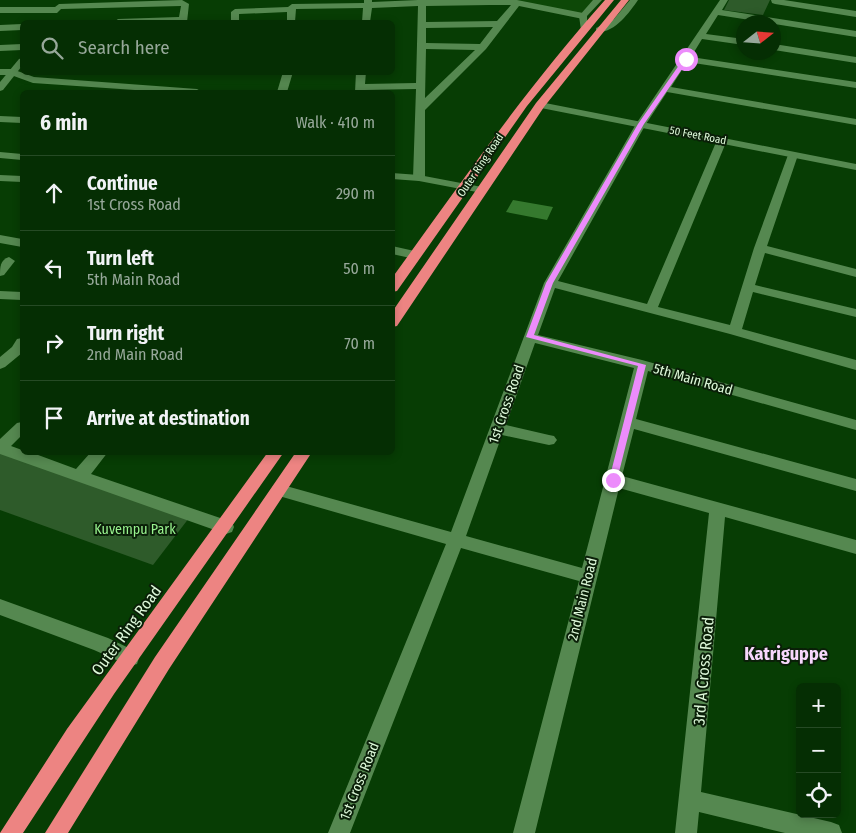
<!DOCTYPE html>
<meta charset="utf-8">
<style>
:root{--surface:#052e03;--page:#133a12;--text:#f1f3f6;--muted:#97a89a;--line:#264a25}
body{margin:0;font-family:"Fira Sans Condensed",sans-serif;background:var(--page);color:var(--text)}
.controls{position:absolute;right:15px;bottom:15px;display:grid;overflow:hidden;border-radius:8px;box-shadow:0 2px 8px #0003}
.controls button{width:45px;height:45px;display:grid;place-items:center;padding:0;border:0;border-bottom:1px solid var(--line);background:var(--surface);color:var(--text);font:25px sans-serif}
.compass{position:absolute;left:736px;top:15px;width:45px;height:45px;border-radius:50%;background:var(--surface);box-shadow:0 2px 8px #0003;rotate:73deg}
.stop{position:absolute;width:15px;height:15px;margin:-11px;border:4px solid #ec8cfb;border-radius:50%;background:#fff}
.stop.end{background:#ec8cfb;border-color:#fff;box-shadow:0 1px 5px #0008}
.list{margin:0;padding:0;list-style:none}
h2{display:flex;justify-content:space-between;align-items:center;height:65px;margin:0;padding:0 20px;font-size:21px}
h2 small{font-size:16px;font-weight:400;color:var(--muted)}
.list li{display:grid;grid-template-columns:32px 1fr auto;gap:15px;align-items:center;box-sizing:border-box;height:75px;padding:0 20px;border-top:1px solid var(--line)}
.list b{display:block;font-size:19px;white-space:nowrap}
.list p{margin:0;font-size:16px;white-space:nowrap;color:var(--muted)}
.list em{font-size:16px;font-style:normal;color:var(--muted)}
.icon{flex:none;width:28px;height:28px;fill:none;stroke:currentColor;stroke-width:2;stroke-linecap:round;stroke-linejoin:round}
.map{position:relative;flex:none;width:856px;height:833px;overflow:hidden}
.search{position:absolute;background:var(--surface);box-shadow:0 2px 8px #0003;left:20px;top:20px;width:375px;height:55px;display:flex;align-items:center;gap:12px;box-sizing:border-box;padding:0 18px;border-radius:8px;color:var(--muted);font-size:19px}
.panel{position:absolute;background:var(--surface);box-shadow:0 2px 8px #0003;left:20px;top:90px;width:375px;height:365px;border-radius:8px}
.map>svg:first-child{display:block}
.built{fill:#0d4807}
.green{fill:#2e5b2a}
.building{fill:#35792e}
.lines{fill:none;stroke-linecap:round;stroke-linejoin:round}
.street{fill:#558850;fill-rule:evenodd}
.secondary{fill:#558850;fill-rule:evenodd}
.highway{fill:#ed8482;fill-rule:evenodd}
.route{fill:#ec8cfb}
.labels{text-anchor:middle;stroke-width:4;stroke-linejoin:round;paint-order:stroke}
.far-street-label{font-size:11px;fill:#ddf8d9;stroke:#0a1f08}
.street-label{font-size:14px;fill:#ddf8d9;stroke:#0a1f08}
.park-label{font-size:14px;fill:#99f38f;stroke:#0a1f08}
.near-street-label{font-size:16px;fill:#ddf8d9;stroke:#0a1f08}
.near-neighbourhood-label{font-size:18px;font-weight:bold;fill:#f7d7fc;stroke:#0a1f08}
</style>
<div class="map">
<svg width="856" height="833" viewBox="0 0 856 833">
<rect width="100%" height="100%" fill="#073d04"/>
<polygon class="built" points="518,0 594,0 581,14"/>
<g class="green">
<polygon points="729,0 770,0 763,15 724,10"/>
<polygon points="0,453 189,518 153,565 0,510"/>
</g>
<polygon class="building" points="513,200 553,207 547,220 506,212"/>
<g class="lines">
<g class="street">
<polygon points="182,0 189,4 187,22 114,22 118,19 179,17 181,6 61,9 57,13 0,13 0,7 55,7 59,4"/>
<path d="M364,0H372V2L418,0H517L583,13L587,16L583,19L519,6L486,49L425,110V178L419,181L413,178L416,89L365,90V92H355L356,72H366L365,84L416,83L418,6L372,8L370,22H362L363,8L296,9L295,22H287V12L239,14V22H231V12L235,9L288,7L292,4L364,3ZM490,5H511L497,21L426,22V6ZM493,27L480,44L426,43V28ZM426,49L475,50L425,98Z"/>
<path d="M720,0H728L722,10L856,31V37L718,15L706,34L744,39V45L702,39L691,57L856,82V88L687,62L671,87L856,119V125L667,92L646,124L558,281L647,304L717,140L718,138H726L727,140L658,307L730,325L754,248L788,155L789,153H797L798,155L767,246L856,269V277L765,253L755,285L856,309V317L753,292L742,329L856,360V370L730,334L555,288L538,335L642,360L856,420V430L648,371L636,419L856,479V491L634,429L622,476L856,540V554L725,517L701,792L831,822L839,825L842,833H785L699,812L697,833H675L709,513L619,488L535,833H513L579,581L461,548L350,833H328L446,544L279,496L273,494L271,490L273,486L279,484L451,532L544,283L636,124ZM535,343L634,368L582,568L466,536L502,435L549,445L554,444L557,440L554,436L549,435L506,425Z"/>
<polygon points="771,0 784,0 856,11 856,17 775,4 772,3"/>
<polygon points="22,24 22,30 0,31 0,25"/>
<polygon points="22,44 22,50 0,51 0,45"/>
<polygon points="774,44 856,57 856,63 774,50"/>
<polygon points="22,58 22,66 3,90 0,91 0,82 19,59"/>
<polygon points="283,72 293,72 287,92 277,92"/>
<polygon points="0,116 22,117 22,123 0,122"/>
<polygon points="0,152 22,154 22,160 0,158"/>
<polygon points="0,175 22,176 22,182 0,181"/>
<polygon points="0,235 22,239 22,247 0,243"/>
<polygon points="392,246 419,252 421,255 415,259 392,254"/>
<path d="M9,257L15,261L4,275L0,276C0,267 0,260 9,257Z"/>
<polygon points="0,291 22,292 22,300 0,299"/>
<polygon points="22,338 22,353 5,367 0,369 0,357 12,347 17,339"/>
<polygon points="22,422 22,435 11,446 22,450 22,452 30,452 76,469 91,452 108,452 91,474 232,522 234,527 232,532 226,534 0,454 0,439 17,423"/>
<polygon points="0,599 108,638 137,652 139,658 137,664 130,666 94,650 0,615"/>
</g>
<g class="secondary">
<polygon points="593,0 602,0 587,16 587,30 581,30 579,16"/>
<path d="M630,0H638C629,13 614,34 596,32V28L614,19Z"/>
<polygon points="0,69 12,69 34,77 197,89 202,92 164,92 33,83 11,75 0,75"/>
<polygon points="540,102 856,164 856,170 536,107 535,105"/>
<polygon points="392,173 419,175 482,187 488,190 482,193 419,181 392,179"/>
</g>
<g class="highway">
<path d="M605,0H614L527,106L397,291L392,292V278C461,183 527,87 605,0Z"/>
<polygon points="621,0 629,0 544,107 397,326 392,327 392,312 536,103"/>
<polygon points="268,452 284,452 114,694 23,833 0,833 67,729"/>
<polygon points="296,452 312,452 169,669 68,833 45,833 155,657"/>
</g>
</g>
<polygon class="route" points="684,58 689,59 644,124 553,283 534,335 646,365 617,480 613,484 609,480 638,366 526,337 546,283 638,124"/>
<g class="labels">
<g class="far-street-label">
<text transform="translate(698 135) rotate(11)" y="4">50 Feet Road</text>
<text transform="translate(480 165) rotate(-56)" y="4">Outer Ring Road</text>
</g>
<g class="street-label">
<text transform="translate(693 379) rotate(16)" y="5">5th Main Road</text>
<text transform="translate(506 404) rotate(-71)" y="5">1st Cross Road</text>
<text transform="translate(582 599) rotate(-76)" y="5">2nd Main Road</text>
<text transform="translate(359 781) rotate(-68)" y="5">1st Cross Road</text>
</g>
<g class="park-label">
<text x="135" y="534">Kuvempu Park</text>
</g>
<g class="near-street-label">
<text transform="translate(126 630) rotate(-54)" y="6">Outer Ring Road</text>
<text transform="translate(703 671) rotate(-85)" y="6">3rd A Cross Road</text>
</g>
<g class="near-neighbourhood-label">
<text x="786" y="660">Katriguppe</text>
</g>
</g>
</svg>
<div class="controls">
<button>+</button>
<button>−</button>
<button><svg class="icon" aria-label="locate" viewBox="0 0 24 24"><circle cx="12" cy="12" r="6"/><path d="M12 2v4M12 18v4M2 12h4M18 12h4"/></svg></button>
</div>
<svg class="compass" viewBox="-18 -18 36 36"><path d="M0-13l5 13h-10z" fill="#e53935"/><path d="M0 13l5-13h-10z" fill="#97a89a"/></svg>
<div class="stop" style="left:686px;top:59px"></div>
<div class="stop end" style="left:613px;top:480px"></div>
<div class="search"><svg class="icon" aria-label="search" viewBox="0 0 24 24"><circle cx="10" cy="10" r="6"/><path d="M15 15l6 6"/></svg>Search here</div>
<section class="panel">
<h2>6 min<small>Walk · 410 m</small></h2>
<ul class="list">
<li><svg class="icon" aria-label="ahead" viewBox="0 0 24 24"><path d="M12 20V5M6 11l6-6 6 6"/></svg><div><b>Continue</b><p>1st Cross Road</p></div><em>290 m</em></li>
<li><svg class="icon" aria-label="left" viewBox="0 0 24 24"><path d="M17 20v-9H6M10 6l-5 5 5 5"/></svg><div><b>Turn left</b><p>5th Main Road</p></div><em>50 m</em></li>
<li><svg class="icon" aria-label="right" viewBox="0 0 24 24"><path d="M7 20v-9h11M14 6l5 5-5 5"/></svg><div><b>Turn right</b><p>2nd Main Road</p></div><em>70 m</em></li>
<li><svg class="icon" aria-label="arrive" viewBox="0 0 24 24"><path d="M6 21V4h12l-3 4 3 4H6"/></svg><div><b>Arrive at destination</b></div></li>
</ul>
</section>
</div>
